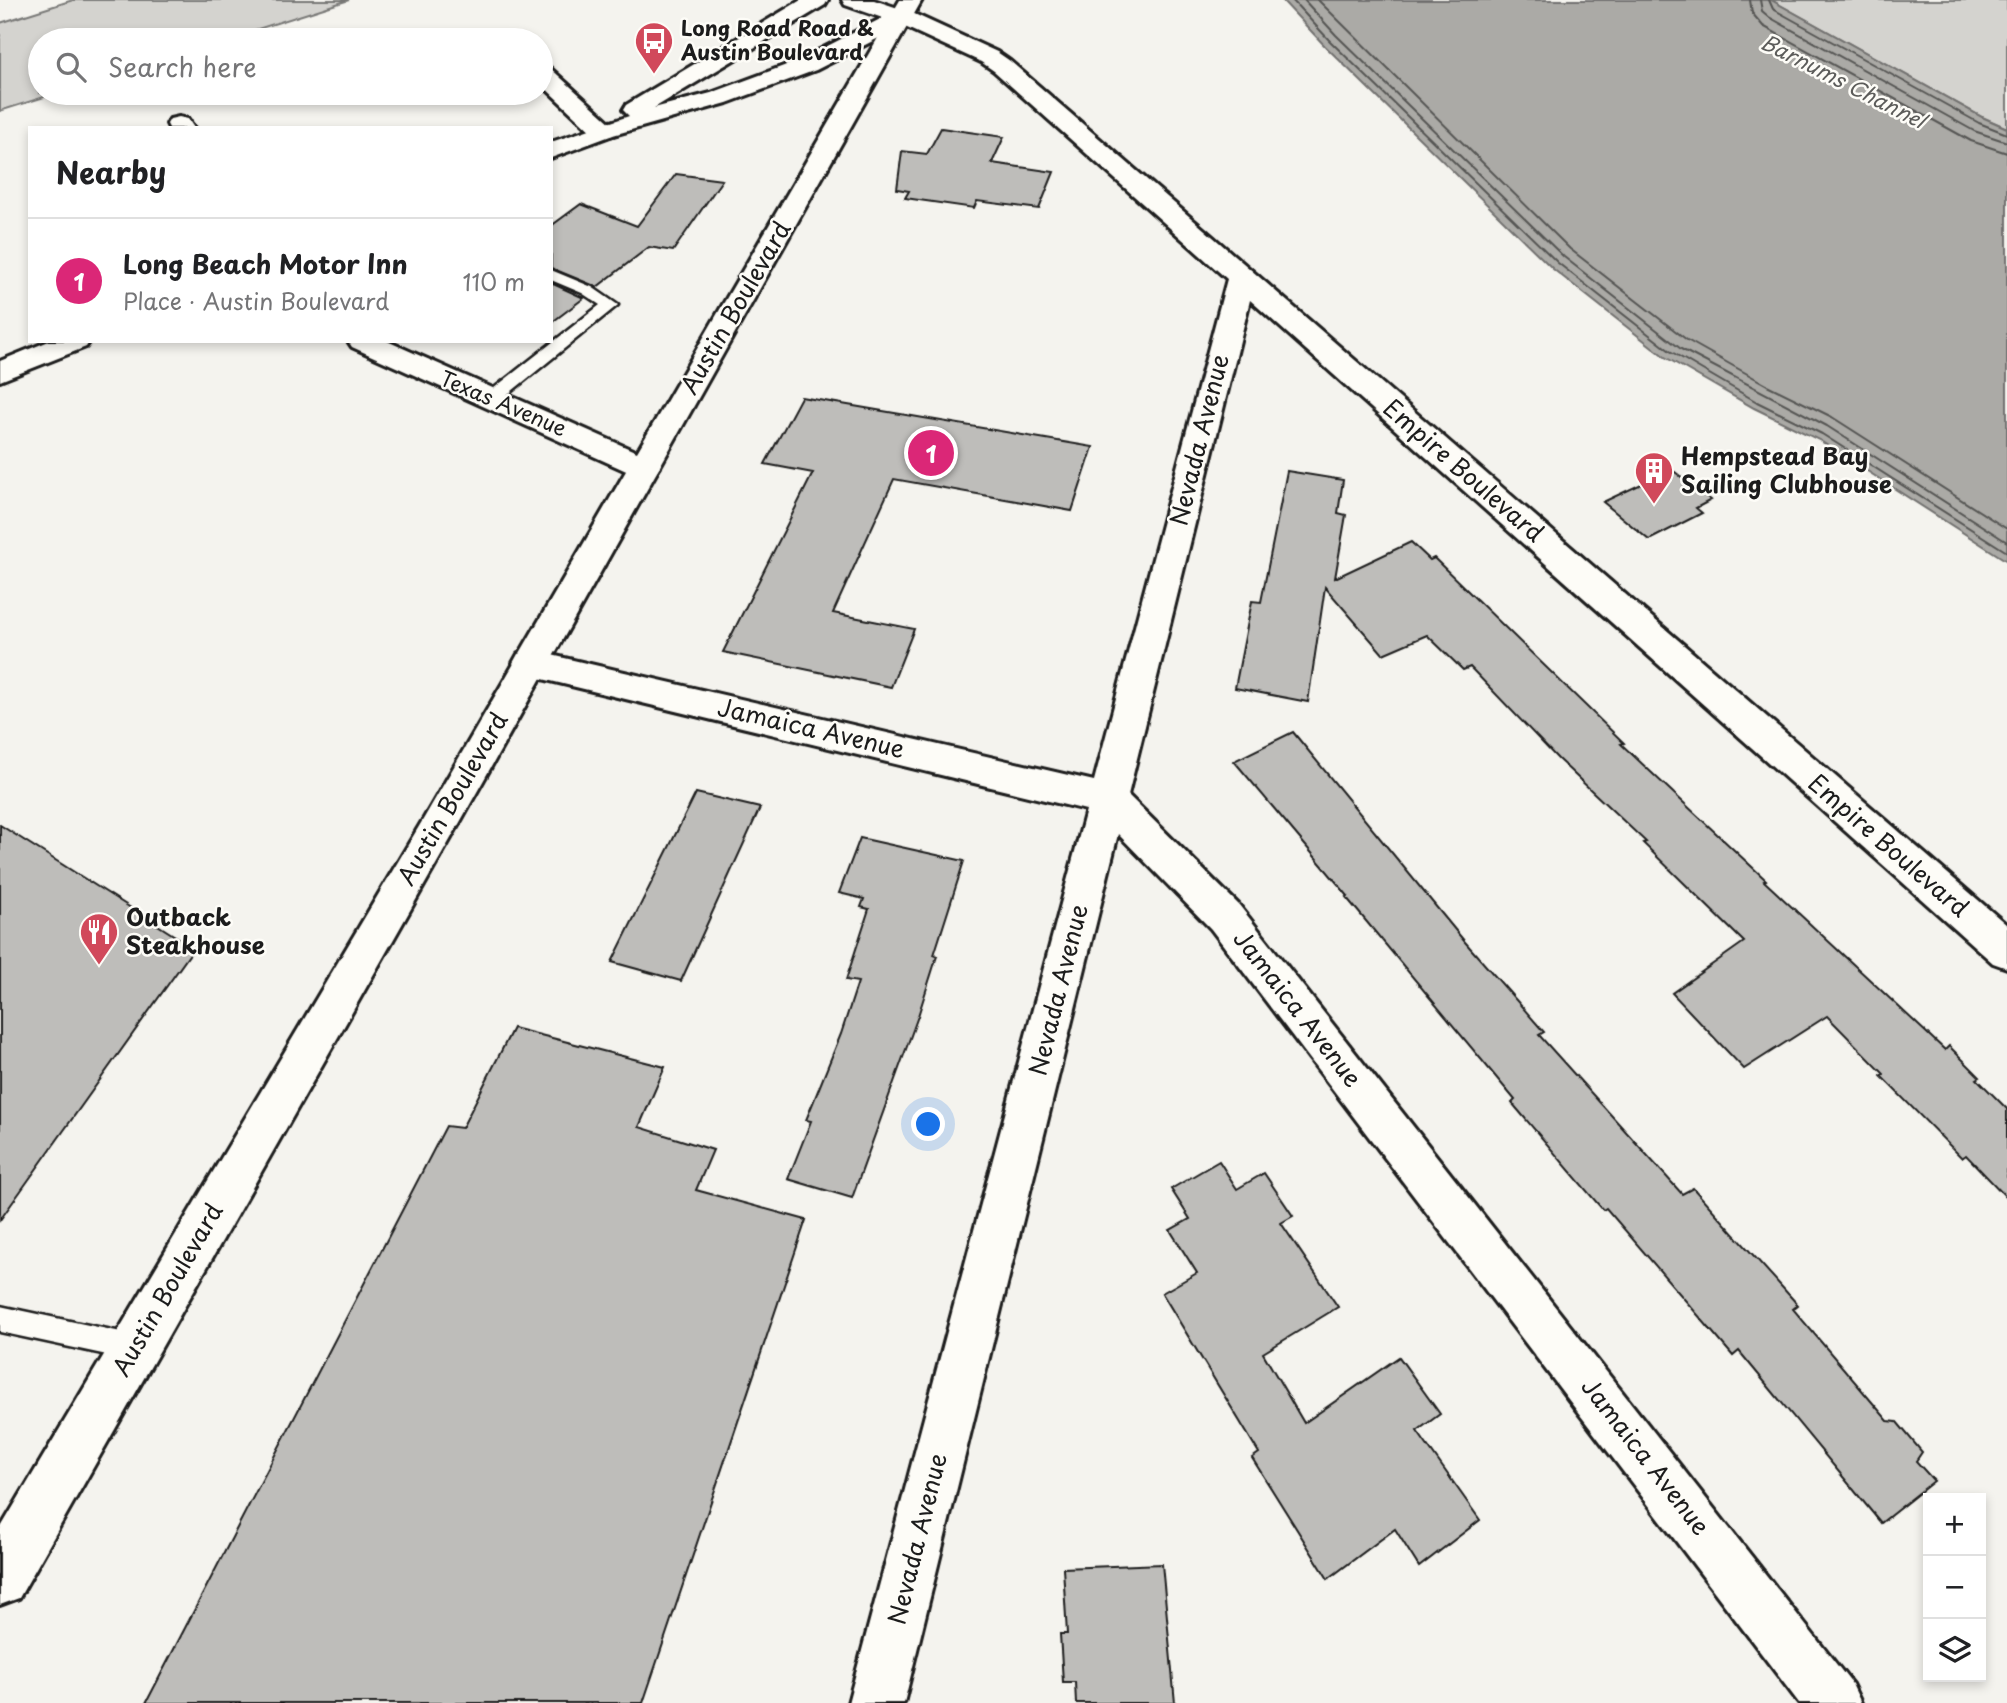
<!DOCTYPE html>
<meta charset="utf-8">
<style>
:root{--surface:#fff;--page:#f2f2f2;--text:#202124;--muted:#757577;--line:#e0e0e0;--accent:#db2777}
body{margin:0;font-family:"Playpen Sans",sans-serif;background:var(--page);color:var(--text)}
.controls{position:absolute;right:21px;bottom:21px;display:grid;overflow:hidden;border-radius:0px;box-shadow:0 4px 10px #0003}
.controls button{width:63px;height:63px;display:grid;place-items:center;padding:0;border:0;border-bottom:2px solid var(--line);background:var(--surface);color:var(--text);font:35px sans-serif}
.you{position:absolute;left:929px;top:1125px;width:24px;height:24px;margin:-18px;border:5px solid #fff;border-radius:50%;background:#1a73e8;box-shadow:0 0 0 10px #1a73e833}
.badge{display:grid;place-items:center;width:46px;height:46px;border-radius:50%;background:var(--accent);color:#fff;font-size:23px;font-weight:700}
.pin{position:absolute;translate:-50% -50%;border:4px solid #fff;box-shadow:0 2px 7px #0006}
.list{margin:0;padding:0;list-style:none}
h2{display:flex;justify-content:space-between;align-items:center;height:91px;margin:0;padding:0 28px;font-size:30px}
h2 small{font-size:23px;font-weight:400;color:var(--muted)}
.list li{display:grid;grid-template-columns:46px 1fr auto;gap:21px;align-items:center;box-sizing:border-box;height:126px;padding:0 28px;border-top:2px solid var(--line)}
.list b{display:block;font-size:26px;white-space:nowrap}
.list p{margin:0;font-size:23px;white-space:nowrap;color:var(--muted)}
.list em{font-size:23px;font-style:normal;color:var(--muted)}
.icon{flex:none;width:38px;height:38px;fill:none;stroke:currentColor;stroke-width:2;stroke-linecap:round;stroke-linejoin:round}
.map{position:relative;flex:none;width:2007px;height:1703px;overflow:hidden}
.search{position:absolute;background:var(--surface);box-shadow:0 4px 10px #0003;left:28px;top:28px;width:525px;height:77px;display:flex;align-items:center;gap:18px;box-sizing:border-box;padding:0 24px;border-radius:38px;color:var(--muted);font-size:26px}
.panel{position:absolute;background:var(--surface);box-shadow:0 4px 10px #0003;left:28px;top:126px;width:525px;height:217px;border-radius:0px}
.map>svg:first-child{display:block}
.green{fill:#d4d3cf;stroke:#787876;stroke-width:2}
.water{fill:#abaaa6;stroke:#72716f;stroke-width:2}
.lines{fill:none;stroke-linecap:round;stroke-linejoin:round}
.shore{stroke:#555553;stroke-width:2}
.building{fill:#bebdba;stroke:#1c1c1c;stroke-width:2}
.lane-casing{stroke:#1c1c1c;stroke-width:5}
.street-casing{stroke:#1c1c1c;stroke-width:6}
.secondary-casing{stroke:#1c1c1c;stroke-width:6}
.primary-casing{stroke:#1c1c1c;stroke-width:6}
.lane{fill:#fdfcf7;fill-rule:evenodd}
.street{fill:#fdfcf7;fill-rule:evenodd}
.secondary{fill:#fdfcf7;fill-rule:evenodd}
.primary{fill:#fdfcf7;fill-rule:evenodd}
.labels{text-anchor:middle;stroke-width:5;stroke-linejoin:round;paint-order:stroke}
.far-poi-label{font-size:21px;font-weight:bold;fill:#1c1c1c;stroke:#fdfcf7;text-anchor:start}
.far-water-label{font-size:21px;font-style:italic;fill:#5c5c5a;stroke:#fdfcf7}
.far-street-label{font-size:21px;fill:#1c1c1c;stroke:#fdfcf7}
.street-label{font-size:24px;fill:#1c1c1c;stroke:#fdfcf7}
.poi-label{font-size:24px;font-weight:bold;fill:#1c1c1c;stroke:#fdfcf7;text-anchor:start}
</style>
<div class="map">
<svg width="2007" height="1703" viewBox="0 0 2007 1703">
<rect width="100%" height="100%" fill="#f4f3ee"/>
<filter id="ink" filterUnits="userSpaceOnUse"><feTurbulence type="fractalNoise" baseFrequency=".0143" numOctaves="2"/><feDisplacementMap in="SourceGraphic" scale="14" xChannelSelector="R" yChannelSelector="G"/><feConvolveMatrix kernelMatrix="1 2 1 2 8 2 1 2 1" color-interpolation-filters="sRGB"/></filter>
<g filter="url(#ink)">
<g class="green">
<polygon points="73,0 349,0 223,40 40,40 40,93 57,93 0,111 0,23"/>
<polygon points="1771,0 2007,0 2007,128 1982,117"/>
</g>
<polygon class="water" points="1282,0 1771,0 1982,117 2007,128 2007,561 1819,440 1754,408 1665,357 1553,269 1325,46"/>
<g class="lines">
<g class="shore">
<polyline points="1292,0 1330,41 1558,263 1670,351 1757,402 1822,434 2007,552"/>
<polyline points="1304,0 1336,35 1564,257 1681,349 1827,426 2007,542"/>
<polyline points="1318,0 1570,249 1687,340 1767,385 1832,417 2007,529"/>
<polyline points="1750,0 1752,13 1763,26 1971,141 2007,153"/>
<polyline points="1760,0 1762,11 1769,17 1974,131 2007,142"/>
<polyline points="1769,0 1773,9 1979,123 2007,134"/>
</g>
</g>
<g class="building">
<polygon points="941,128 1004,137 992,163 1054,172 1039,209 977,201 974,208 905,198 909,191 897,189 902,151 927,154"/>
<polygon points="676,174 722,180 673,251 649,247 597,287 551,268 551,226 581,204 637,226"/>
<polygon points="551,283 584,298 551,323"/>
<polygon points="801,397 1093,447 1072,511 894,479 833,613 914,629 891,687 723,652 813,473 765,464"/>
<polygon points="1287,471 1343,480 1338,513 1346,515 1335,578 1411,542 1430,560 1434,558 1624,743 1621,744 1766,880 1764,881 1945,1050 1949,1046 1980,1077 1977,1079 2007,1109 2007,1198 1966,1155 1962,1158 1881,1076 1884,1074 1827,1016 1744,1069 1672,993 1744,942 1643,843 1646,842 1558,759 1470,667 1463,670 1427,635 1383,654 1325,587 1308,702 1235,688 1252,601 1261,602"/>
<polygon points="1675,472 1711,500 1696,508 1702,513 1649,540 1603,502 1654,478 1658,480"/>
<polygon points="1293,732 1465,942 1544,1032 1539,1035 1682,1194 1693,1188 1798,1305 1793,1309 1888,1421 1897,1422 1922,1452 1916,1461 1934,1481 1881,1523 1739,1351 1733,1356 1606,1208 1603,1210 1512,1103 1515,1100 1346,897 1348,896 1234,761"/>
<polygon points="696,793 760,808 681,981 612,962"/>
<polygon points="0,825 194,948 0,1220"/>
<polygon points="860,838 964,861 934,955 937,956 918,1016 852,1198 788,1179 811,1121 806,1120 841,1034 858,982 846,980 869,909 861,907 864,899 839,893"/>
<polygon points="513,1028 665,1067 639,1127 713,1150 696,1190 806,1220 643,1703 146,1703 446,1126 462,1128"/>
<polygon points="1219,1161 1237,1189 1264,1173 1293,1216 1281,1223 1338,1307 1263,1353 1304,1423 1399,1357 1440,1414 1417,1431 1480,1520 1419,1567 1395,1529 1328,1579 1252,1458 1259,1453 1162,1293 1197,1273 1170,1230 1190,1219 1171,1189"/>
<polygon points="1162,1564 1175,1703 1076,1703 1075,1682 1063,1682 1060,1634 1067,1634 1063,1568"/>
</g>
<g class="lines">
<g class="lane-casing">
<g id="lane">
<polygon points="551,270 592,287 618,305 496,404 484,404 482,400 484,396 600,305 582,293 551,280"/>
<polygon points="0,1306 135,1335 144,1339 148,1348 144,1357 135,1361 0,1332"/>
</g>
</g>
<g class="street-casing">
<g id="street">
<polygon points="842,0 874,0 910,12 997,52 1010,61 2007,925 2007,968 1993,963 1250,300 1128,795 1239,905 1852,1684 1861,1703 1799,1703 1211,929 1118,834 904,1703 848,1703 1086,810 530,676 518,672 513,663 518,654 530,650 1094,781 1227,279 994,71 981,62 894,22 845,5"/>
<polygon points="541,65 549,67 613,125 616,130 613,135 604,137 595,135 541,84"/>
<polygon points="179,117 188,119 194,128 169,128 167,124 170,119"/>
<polygon points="348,341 387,341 655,460 660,467 655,474 644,478 633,474 352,347"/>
</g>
</g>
<g class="secondary-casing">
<g id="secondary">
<polygon points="801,0 828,0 825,5 654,108 711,93 800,60 894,12 910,12 913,17 910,22 816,70 727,103 613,135 551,158 551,142 629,116 623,110 626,105"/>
<polygon points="49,341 90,341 86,347 0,381 0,361"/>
</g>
</g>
<g class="primary-casing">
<polygon id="primary" points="900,0 922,0 450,840 19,1598 0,1605 0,1529 424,818"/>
</g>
<use href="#lane" class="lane"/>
<use href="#street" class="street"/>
<use href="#secondary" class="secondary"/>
<use href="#primary" class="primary"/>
</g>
</g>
<defs>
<g id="bus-pin" transform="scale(2.0125)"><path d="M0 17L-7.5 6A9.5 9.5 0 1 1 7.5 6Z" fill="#d1495b" stroke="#fdfcf7"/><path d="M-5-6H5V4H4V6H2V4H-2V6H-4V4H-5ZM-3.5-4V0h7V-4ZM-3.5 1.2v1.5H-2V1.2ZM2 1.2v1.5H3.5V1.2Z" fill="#fff"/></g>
<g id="building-pin" transform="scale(2.0125)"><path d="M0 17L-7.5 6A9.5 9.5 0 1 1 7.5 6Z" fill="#d1495b" stroke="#fdfcf7"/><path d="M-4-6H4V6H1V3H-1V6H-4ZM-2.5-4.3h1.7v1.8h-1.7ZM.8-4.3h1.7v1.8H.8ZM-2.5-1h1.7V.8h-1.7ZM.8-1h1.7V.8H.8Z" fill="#fff"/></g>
<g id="restaurant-pin" transform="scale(2.0125)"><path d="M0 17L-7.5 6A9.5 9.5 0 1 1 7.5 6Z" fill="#d1495b" stroke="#fdfcf7"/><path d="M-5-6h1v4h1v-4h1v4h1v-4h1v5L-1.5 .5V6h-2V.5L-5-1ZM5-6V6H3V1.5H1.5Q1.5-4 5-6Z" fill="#fff"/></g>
</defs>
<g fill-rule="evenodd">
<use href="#bus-pin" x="654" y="41"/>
<use href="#building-pin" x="1654" y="471"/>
<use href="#restaurant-pin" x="99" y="932"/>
</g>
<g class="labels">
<g class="far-poi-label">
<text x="681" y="36">Long Road Road &amp;<tspan x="681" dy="24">Austin Boulevard</tspan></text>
</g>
<g class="far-water-label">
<text transform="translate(1843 82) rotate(27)" y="7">Barnums Channel</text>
</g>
<g class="far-street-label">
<text transform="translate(503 404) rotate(23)" y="7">Texas Avenue</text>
</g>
<g class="street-label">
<text transform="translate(736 308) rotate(-60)" y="8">Austin Boulevard</text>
<text transform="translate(1200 440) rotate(-76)" y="8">Nevada Avenue</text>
<text transform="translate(1463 471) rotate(41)" y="8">Empire Boulevard</text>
<text transform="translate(811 729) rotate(13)" y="8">Jamaica Avenue</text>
<text transform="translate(453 799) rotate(-60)" y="8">Austin Boulevard</text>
<text transform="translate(1888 846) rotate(41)" y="8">Empire Boulevard</text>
<text transform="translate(1059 990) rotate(-76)" y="8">Nevada Avenue</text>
<text transform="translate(1297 1009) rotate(52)" y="8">Jamaica Avenue</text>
<text transform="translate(168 1290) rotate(-60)" y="8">Austin Boulevard</text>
<text transform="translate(1645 1457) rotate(52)" y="8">Jamaica Avenue</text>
<text transform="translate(918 1539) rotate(-76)" y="8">Nevada Avenue</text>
</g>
<g class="poi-label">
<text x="1681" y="465">Hempstead Bay<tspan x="1681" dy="28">Sailing Clubhouse</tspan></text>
<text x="126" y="926">Outback<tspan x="126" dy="28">Steakhouse</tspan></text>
</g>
</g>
</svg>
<div class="controls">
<button>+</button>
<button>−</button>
<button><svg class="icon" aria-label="layers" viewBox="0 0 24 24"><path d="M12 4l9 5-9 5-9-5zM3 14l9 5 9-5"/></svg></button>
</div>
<div class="you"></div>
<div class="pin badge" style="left:931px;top:453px">1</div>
<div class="search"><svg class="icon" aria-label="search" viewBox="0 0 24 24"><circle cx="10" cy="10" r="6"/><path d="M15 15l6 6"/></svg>Search here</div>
<section class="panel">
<h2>Nearby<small></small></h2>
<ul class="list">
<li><span class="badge">1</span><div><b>Long Beach Motor Inn</b><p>Place · Austin Boulevard</p></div><em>110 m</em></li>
</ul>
</section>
</div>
